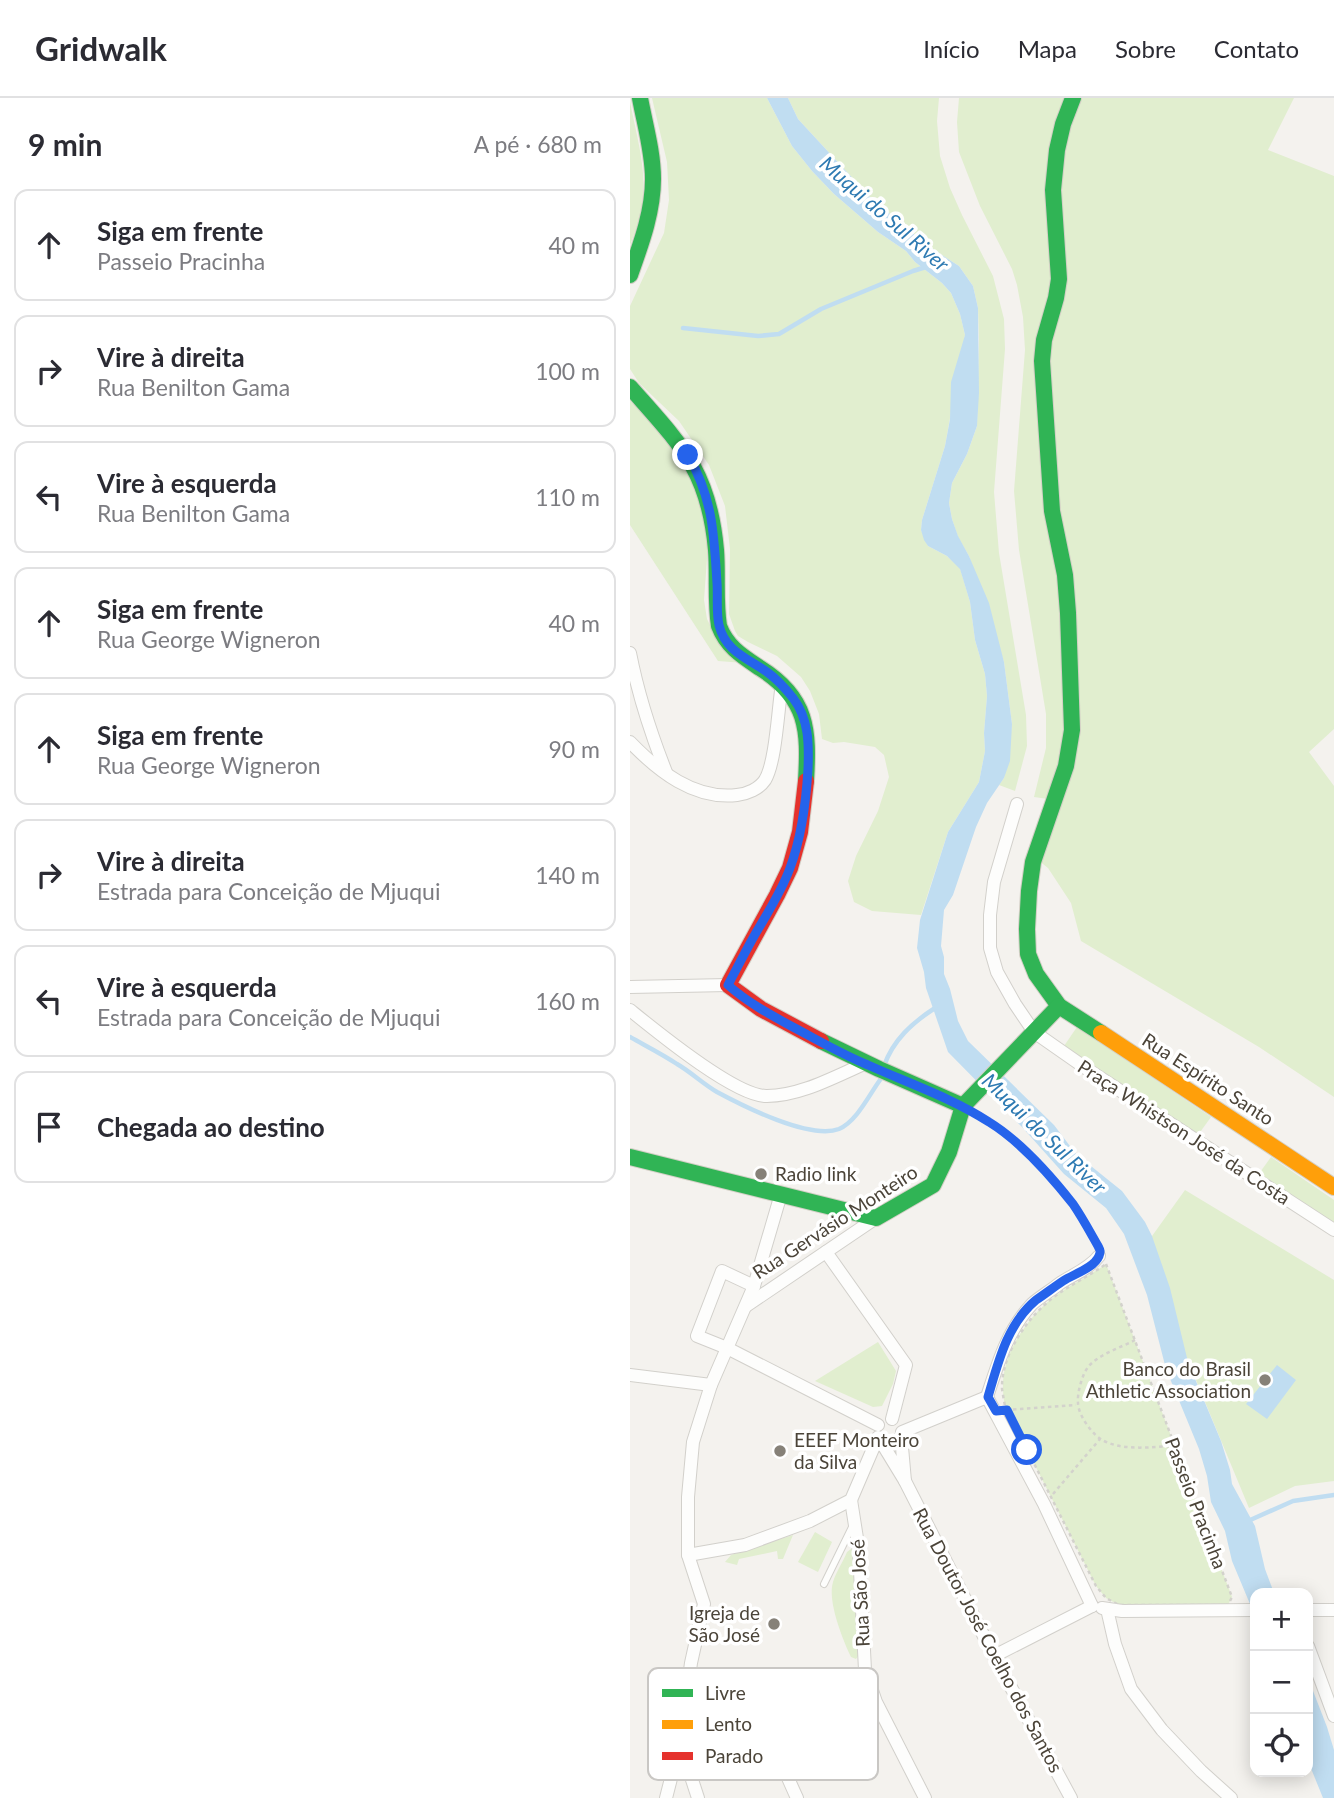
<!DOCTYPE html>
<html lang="pt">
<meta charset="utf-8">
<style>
:root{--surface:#fff;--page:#f7f7f7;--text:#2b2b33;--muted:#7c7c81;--line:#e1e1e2}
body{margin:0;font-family:Lato,sans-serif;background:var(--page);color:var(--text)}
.controls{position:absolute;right:21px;bottom:21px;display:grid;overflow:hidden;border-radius:14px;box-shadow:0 4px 18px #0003}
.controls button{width:63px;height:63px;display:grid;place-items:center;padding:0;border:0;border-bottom:2px solid var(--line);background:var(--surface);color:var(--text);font:35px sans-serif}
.stop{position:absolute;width:21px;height:21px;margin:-16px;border:5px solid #2563eb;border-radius:50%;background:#fff}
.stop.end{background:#2563eb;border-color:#fff;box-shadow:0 2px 7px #0008}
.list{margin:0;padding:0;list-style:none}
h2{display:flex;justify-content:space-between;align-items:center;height:91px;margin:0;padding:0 28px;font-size:30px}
h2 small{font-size:23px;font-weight:400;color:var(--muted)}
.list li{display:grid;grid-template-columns:46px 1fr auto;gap:21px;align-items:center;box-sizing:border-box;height:112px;margin:0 14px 14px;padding:0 14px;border:2px solid var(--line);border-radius:14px}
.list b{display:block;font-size:26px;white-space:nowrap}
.list p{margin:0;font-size:23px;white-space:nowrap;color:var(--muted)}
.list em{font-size:23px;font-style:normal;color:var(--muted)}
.icon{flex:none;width:38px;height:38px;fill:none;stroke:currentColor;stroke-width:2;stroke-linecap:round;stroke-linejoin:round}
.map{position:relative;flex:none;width:704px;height:1700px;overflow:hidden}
header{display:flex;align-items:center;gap:42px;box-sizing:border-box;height:98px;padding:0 35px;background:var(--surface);border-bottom:2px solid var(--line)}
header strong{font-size:33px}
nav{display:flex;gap:38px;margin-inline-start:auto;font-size:24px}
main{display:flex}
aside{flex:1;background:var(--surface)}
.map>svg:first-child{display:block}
.green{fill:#e1eecf}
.water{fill:#c0ddf1}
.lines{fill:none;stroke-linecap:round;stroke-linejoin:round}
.stream{stroke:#c0ddf1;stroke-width:4.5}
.lane-casing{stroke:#d2d0cb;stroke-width:8}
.street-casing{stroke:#d2d0cb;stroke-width:14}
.fast-casing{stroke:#d3cfc5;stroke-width:18}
.slow-casing{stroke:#d3cfc5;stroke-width:18}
.jam-casing{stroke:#d3cfc5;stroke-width:18}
.path{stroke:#d3d2cc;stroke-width:2.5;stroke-dasharray:3.5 3.5;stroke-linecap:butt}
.lane{stroke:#fdfdfc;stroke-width:6}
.street{stroke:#fdfdfc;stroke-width:12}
.fast{stroke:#30b455;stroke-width:16}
.slow{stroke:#ff9f0a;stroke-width:16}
.jam{stroke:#e5322d;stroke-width:16}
.route{stroke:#2563eb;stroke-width:9}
.poi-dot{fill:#868178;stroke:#fff;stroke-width:2.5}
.labels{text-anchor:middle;stroke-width:7;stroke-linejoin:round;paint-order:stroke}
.street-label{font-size:19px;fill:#4b4439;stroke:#fff}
.poi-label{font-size:19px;fill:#4b4439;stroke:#fff;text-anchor:start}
.water-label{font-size:21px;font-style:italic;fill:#2e7ab2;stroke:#fff}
.key{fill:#fff;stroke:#c9c7c4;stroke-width:2}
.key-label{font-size:19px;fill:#4b4439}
</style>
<header>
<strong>Gridwalk</strong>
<nav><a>Início</a><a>Mapa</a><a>Sobre</a><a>Contato</a></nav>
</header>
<main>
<aside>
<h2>9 min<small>A pé · 680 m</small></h2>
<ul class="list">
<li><svg class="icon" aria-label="ahead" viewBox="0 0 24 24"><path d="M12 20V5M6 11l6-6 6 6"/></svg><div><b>Siga em frente</b><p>Passeio Pracinha</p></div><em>40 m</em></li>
<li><svg class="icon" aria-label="right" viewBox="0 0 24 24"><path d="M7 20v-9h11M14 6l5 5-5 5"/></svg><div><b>Vire à direita</b><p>Rua Benilton Gama</p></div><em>100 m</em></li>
<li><svg class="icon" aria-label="left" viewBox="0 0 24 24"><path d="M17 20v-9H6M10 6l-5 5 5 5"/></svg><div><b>Vire à esquerda</b><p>Rua Benilton Gama</p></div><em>110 m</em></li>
<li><svg class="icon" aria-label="ahead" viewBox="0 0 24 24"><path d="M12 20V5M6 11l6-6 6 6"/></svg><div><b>Siga em frente</b><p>Rua George Wigneron</p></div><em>40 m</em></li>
<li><svg class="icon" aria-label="ahead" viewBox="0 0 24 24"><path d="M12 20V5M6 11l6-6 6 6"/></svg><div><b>Siga em frente</b><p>Rua George Wigneron</p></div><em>90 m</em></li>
<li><svg class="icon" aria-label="right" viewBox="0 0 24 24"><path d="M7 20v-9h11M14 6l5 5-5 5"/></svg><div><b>Vire à direita</b><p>Estrada para Conceição de Mjuqui</p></div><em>140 m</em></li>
<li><svg class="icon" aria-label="left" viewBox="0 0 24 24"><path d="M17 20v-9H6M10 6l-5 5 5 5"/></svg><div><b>Vire à esquerda</b><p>Estrada para Conceição de Mjuqui</p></div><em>160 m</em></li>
<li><svg class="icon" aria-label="arrive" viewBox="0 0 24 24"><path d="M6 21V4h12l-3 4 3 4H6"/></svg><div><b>Chegada ao destino</b></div></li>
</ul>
</aside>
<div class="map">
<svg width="704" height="1700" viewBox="0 0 704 1700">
<rect width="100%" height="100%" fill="#f4f2ee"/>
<g class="green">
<polygon points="22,0 137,0 162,48 182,73 204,96 248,134 276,153 285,164 312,185 321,195 330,216 335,237 315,348 292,422 291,432 298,448 317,458 330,470 340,504 345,542 355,576 357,598 354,635 355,653 349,684 318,734 291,817 242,813 224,804 218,783 226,758 248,713 259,679 254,657 245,649 214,644 203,645 192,641 189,616 180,593 171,579 147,558 118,544 108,538 105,533 99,516 100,451 95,408 79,367 49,323 9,285 0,271 0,208 34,135 39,102 37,64"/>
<polygon points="158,0 309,0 307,23 310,58 320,90 332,117 363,178 374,221 375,251 364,394 369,455 396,617 397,648 385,693 369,687 374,680 382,626 374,564 339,458 328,439 322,421 319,405 322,385 337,356 347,328 349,241 348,210 343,188 329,168 298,148 240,99 168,21"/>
<polygon points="329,0 664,0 638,52 704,78 704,631 679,654 704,688 704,999 629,949 451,843 441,805 418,770 403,758 425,702 404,699 416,650 416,616 389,452 384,393 395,252 393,219 387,187 382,171 350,108 329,54 327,24"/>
<path d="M0,4C11,59 24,93 0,147Z"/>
<polygon points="0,303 25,326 44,347 69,391 78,447 74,502 77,521 81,529 114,565 88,563 0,427"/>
<polygon points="447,929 581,1019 568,1037 434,948"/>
<polygon points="641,1059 704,1102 704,1128 628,1077"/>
<polygon points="555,1092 704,1182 704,1383 665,1388 619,1410 512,1152"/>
<path d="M476,1166L602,1499L598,1507H489L476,1500L466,1488L375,1308C374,1303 373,1297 373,1291C371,1253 403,1211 434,1192C448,1183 462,1176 476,1166Z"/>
<polygon points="248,1244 266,1273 263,1286 252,1308 243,1309 185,1283"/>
<polygon points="185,1434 202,1444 188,1474 168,1464"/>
<polygon points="163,1437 153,1461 148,1461 147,1453 109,1461 107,1467 95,1464 101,1457"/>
<path d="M221,1451L224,1452L229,1557L226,1561L221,1559C213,1542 197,1503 203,1484C206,1474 213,1464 217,1454Z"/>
</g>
<g class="water">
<polygon points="137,0 158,0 168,21 240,99 298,148 329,168 343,188 348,210 349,295 347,328 337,356 322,385 319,405 322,421 328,438 339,458 359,505 374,564 382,626 380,663 374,680 357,705 346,729 323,797 314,812 311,848 314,859 314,876 320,891 328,923 338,943 424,1027 446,1056 492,1093 515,1124 522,1138 540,1190 558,1264 591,1343 600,1372 602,1386 625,1428 635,1471 644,1495 625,1495 625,1518 602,1463 595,1433 581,1404 577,1378 569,1351 536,1271 517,1197 494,1136 476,1110 434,1076 392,1029 318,954 296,890 294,874 287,850 290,822 318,734 349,684 355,653 354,635 357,598 355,576 345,542 340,504 330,471 317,458 298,448 294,442 291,432 292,422 315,348 320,321 321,284 335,237 330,216 321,195 312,185 285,164 276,153 248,134 204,96 182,73 162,48"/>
<polygon points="647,1267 666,1282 637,1321 616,1306"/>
<polygon points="678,1580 697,1629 704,1652 704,1700 693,1700 678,1663"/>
</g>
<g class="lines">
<g class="stream">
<polyline points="53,230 128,238 149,236 191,211 283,173 296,169"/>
<path d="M0,939C16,948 32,956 47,966C61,974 73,986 87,994C113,1008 180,1042 209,1031C227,1023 239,997 250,982L252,976"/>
<path d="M254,968C263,942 282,925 305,910"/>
<polyline points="618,1423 663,1403 704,1397"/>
</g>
<g class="lane-casing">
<polyline id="lane" points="194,1486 223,1427"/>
</g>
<g class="street-casing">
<g id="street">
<path d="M0,555C8,596 21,636 36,674"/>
<path d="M0,644C28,673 64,702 107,697C117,696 129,691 135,682C146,664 148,610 152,586"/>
<polyline points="387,706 364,784 360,817 360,850 367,874 385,906 404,934 457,971 704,1132"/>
<polyline points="0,889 98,887"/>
<path d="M0,912C26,933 106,999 137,998C170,998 204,979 234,966"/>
<polyline points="196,1154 276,1267 262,1321"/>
<polyline points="124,1188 92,1173 67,1238 97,1250 248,1327"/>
<polyline points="116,1208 246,1120"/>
<polyline points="0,1277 81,1287"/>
<path d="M357,1299C368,1265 377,1233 402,1206C410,1199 420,1193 429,1186C442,1177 459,1171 469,1158"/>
<polyline points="272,1334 357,1299 414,1406 462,1508"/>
<polyline points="250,1342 275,1383 271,1338"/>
<polyline points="275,1383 364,1558 441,1700"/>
<polyline points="221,1402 229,1453 235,1572 246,1604 295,1700"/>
<polyline points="58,1457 115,1447 180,1423 221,1402 248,1339"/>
<polyline points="472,1510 492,1513 625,1512"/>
<polyline points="477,1511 485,1546 501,1591 532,1632 571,1673 601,1700"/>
<polyline points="678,1512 704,1512"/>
<polyline points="678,1548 704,1618"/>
<polyline points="364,1558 462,1508"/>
<path d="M57,1585C74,1592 93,1598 108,1608C139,1628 152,1668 167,1700"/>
<polyline points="50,1645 68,1700"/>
<polyline points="36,1700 50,1645 61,1565 74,1506 58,1457 58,1399 63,1344 81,1287 124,1188 151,1096"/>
</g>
</g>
<g class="fast-casing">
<g id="fast">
<polyline points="443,0 433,26 427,52 423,92 429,181 426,200 414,242 412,263 422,413 435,477 438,515 442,632 436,668 403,764 399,793 397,831 398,856 406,876 429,908 471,935"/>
<path d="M0,177C11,146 23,114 23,81C23,54 15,27 10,0"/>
<path d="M0,289C50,346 79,372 86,452C88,477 85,503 89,528C97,549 112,558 130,570C178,600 179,632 176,683"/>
<polyline points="191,943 249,971 333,1008"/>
<polyline points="0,1059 246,1120 303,1087 319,1054 333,1008 429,908"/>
</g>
</g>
<g class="slow-casing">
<polyline id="slow" points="471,935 704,1089"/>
</g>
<g class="jam-casing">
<polyline id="jam" points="176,683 170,734 160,770 147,797 98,887 131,911 191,943"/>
</g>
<g class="path">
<path d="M345,1015C381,1036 421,1074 445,1109C453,1121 460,1134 468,1147"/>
<path d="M476,1166L602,1499L598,1507H489L476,1500L466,1488L375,1308C374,1303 373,1297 372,1291C371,1253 403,1211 434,1192C448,1183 462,1176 476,1166Z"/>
<path d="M505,1242C490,1250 469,1256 458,1269C452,1277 447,1295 448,1305C448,1317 463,1338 474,1343C495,1353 521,1349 543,1348"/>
<polyline points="376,1312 446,1307"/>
<polyline points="423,1396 470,1341"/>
</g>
<use href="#lane" class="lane"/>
<use href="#street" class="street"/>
<use href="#fast" class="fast"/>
<use href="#slow" class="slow"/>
<use href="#jam" class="jam"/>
</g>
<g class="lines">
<path class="route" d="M58,357C83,401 84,436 87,485C88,498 86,514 89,527C95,553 117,560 137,574C147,581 155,590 163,600C179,621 179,646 178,671C176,705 172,738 160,770C151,795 136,817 123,840C114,856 106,872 98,887C117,904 139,916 161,928C186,941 211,956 238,967C278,985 322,1000 359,1024C390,1043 421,1078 443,1106C452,1119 460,1134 468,1148C470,1152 471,1153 469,1158C464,1170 444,1176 433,1183C424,1189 415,1196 406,1202C377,1226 368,1265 358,1299L366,1313L377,1312L397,1352"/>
</g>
<g class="poi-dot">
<circle cx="131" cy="1076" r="7"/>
<circle cx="635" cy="1282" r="7"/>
<circle cx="150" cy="1353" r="7"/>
<circle cx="144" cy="1526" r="7"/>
</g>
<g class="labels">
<g class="street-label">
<text transform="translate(578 981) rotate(33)" y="7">Rua Espírito Santo</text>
<text transform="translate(554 1034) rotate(33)" y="7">Praça Whistson José da Costa</text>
<text transform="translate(205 1124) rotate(-33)" y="7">Rua Gervásio Monteiro</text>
<text transform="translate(566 1405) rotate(69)" y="7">Passeio Pracinha</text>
<text transform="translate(230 1495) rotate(-93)" y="7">Rua São José</text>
<text transform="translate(358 1542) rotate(62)" y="7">Rua Doutor José Coelho dos Santos</text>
</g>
<g class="poi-label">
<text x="145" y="1083">Radio link</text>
<text x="621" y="1278" text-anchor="end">Banco do Brasil<tspan x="621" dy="22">Athletic Association</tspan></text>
<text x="164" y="1349">EEEF Monteiro<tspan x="164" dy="22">da Silva</tspan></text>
<text x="130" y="1522" text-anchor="end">Igreja de<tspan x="130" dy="22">São José</tspan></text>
</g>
<g class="water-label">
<text transform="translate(254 116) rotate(41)" y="7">Muqui do Sul River</text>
<text transform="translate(414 1036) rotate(44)" y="7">Muqui do Sul River</text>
</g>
</g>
<rect x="18" y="1570" width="230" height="112" rx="10" class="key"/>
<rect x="32" y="1591" width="31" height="8" fill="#30b455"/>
<rect x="32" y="1622" width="31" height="9" fill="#ff9f0a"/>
<rect x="32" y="1654" width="31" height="8" fill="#e5322d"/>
<g class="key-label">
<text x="75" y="1602">Livre</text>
<text x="75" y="1633">Lento</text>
<text x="75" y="1665">Parado</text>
</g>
</svg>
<div class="controls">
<button>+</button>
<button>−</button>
<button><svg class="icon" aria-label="locate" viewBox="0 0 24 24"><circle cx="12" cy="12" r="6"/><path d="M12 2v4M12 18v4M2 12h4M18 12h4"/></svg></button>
</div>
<div class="stop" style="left:397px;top:1352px"></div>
<div class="stop end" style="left:58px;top:357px"></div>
</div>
</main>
